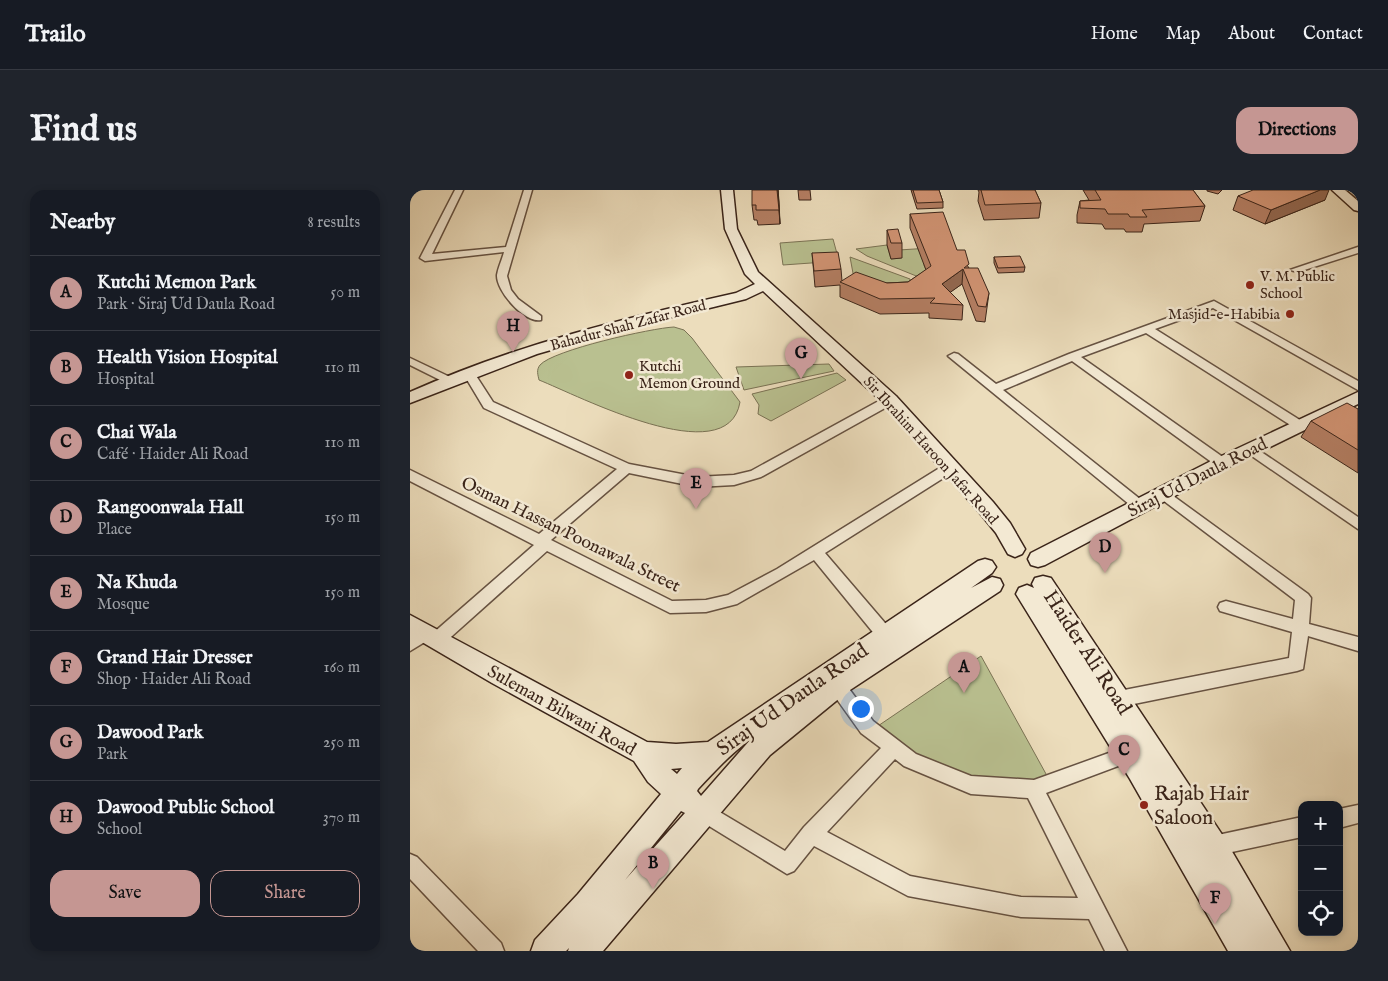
<!DOCTYPE html>
<meta charset="utf-8">
<style>
:root{--surface:#171b24;--page:#20242c;--text:#f1f3f6;--muted:#9ea1a6;--line:#363941;--accent:#c59692}
body{margin:0;font-family:"IM FELL English",serif;background:var(--page);color:var(--text)}
.controls{position:absolute;right:15px;bottom:15px;display:grid;overflow:hidden;border-radius:10px;box-shadow:0 2px 8px #0003}
.controls button{width:45px;height:45px;display:grid;place-items:center;padding:0;border:0;border-bottom:1px solid var(--line);background:var(--surface);color:var(--text);font:25px sans-serif}
.you{position:absolute;left:450px;top:518px;width:18px;height:18px;margin:-12px;border:4px solid #fff;border-radius:50%;background:#1a73e8;box-shadow:0 0 0 8px #1a73e833}
.badge{display:grid;place-items:center;width:32px;height:32px;border-radius:50%;background:var(--accent);color:#111;font-size:16px;font-weight:700}
.pin{position:absolute;translate:-50% -41px;filter:drop-shadow(0 1px 2px #0008)}
.pin::after{content:'';position:absolute;top:26px;width:18px;height:15px;background:inherit;clip-path:polygon(0 0,100% 0,50% 100%)}
.list{margin:0;padding:0;list-style:none}
h2{display:flex;justify-content:space-between;align-items:center;height:65px;margin:0;padding:0 20px;font-size:21px}
h2 small{font-size:16px;font-weight:400;color:var(--muted)}
.list li{display:grid;grid-template-columns:32px 1fr auto;gap:15px;align-items:center;box-sizing:border-box;height:75px;padding:0 20px;border-top:1px solid var(--line)}
.list b{display:block;font-size:19px;white-space:nowrap}
.list p{margin:0;font-size:16px;white-space:nowrap;color:var(--muted)}
.list em{font-size:16px;font-style:normal;color:var(--muted)}
.actions{display:flex;gap:10px;padding:15px 20px}
.actions a{flex:1;padding:11px 0;border:1px solid var(--accent);border-radius:15px;text-align:center;font-size:18px;color:var(--accent)}
.actions .main{background:var(--accent);color:#111}
.icon{flex:none;width:28px;height:28px;fill:none;stroke:currentColor;stroke-width:2;stroke-linecap:round;stroke-linejoin:round}
.map{position:relative;flex:none;width:948px;height:761px;overflow:hidden;border-radius:15px}
header{display:flex;align-items:center;gap:30px;box-sizing:border-box;height:70px;padding:0 25px;background:var(--surface);border-bottom:1px solid var(--line)}
header strong{font-size:24px}
nav{display:flex;gap:28px;margin-inline-start:auto;font-size:18px}
.intro{display:flex;align-items:center;justify-content:space-between;box-sizing:border-box;height:120px;padding:0 30px}
h1{margin:0;font-size:35px}
.button{padding:12px 22px;border-radius:15px;background:var(--accent);color:#111;font-size:18px;font-weight:700}
main{display:flex;gap:30px;padding:0 30px}
aside{flex:1;background:var(--surface);border-radius:15px;box-shadow:0 2px 8px #0003}
.map>svg:first-child{display:block}
.green{fill:#b9c090;stroke:#7a7254}
.lines{fill:none;stroke-linecap:round;stroke-linejoin:round}
.street-casing{stroke:#665242;stroke-width:3}
.secondary-casing{stroke:#3a2419;stroke-width:3}
.street{fill:#f3e9d3;fill-rule:evenodd}
.secondary{fill:#f3e9d3;fill-rule:evenodd}
.wall{fill:#b57f64;stroke:#3a2419}
.shaded-wall{fill:#936851;stroke:#3a2419}
.building{fill:#d29474;stroke:#3a2419}
.poi-dot{fill:#8f2418;stroke:#f3e9d3;stroke-width:2}
.labels{text-anchor:middle;stroke-width:5;stroke-linejoin:round;paint-order:stroke}
.far-poi-label{font-size:15px;fill:#3a2419;stroke:#f3e9d3;text-anchor:start}
.far-street-label{font-size:15px;fill:#3a2419;stroke:#f3e9d3}
.street-label{font-size:18px;fill:#3a2419;stroke:#f3e9d3}
.near-street-label{font-size:21px;fill:#3a2419;stroke:#f3e9d3}
.near-poi-label{font-size:21px;fill:#3a2419;stroke:#f3e9d3;text-anchor:start}
</style>
<header>
<strong>Trailo</strong>
<nav><a>Home</a><a>Map</a><a>About</a><a>Contact</a></nav>
</header>
<div class="intro"><h1>Find us</h1><a class="button">Directions</a></div>
<main>
<aside>
<h2>Nearby<small>8 results</small></h2>
<ul class="list">
<li><span class="badge">A</span><div><b>Kutchi Memon Park</b><p>Park · Siraj Ud Daula Road</p></div><em>50 m</em></li>
<li><span class="badge">B</span><div><b>Health Vision Hospital</b><p>Hospital</p></div><em>110 m</em></li>
<li><span class="badge">C</span><div><b>Chai Wala</b><p>Café · Haider Ali Road</p></div><em>110 m</em></li>
<li><span class="badge">D</span><div><b>Rangoonwala Hall</b><p>Place</p></div><em>150 m</em></li>
<li><span class="badge">E</span><div><b>Na Khuda</b><p>Mosque</p></div><em>150 m</em></li>
<li><span class="badge">F</span><div><b>Grand Hair Dresser</b><p>Shop · Haider Ali Road</p></div><em>160 m</em></li>
<li><span class="badge">G</span><div><b>Dawood Park</b><p>Park</p></div><em>250 m</em></li>
<li><span class="badge">H</span><div><b>Dawood Public School</b><p>School</p></div><em>370 m</em></li>
</ul>
<div class="actions"><a class="main">Save</a><a>Share</a></div>
</aside>
<div class="map">
<svg width="948" height="761" viewBox="0 0 948 761">
<rect width="100%" height="100%" fill="#ecddbc"/>
<filter id="stains"><feTurbulence type="fractalNoise" baseFrequency=".004" numOctaves="4"/><feColorMatrix values="0 0 0 0 .2 0 0 0 0 .09 0 0 0 0 .02 0 0 0 .5 -.17"/></filter>
<radialGradient id="worn" r=".72"><stop offset=".6" stop-color="#630" stop-opacity="0"/><stop offset="1" stop-color="#630" stop-opacity=".3"/></radialGradient>
<g class="green">
<polygon points="423,49 429,71 373,75 370,53"/>
<polygon points="477,55 481,69 491,68 489,60 520,58 514,75 521,92 457,66 446,59"/>
<polygon points="440,67 500,89 501,97 445,94"/>
<path d="M264,137L274,140L282,148L330,212C318,284 167,205 129,190C128,185 126,180 130,175C143,160 242,138 264,137Z"/>
<polygon points="419,174 424,181 334,200 326,177"/>
<polygon points="427,183 436,190 361,231 348,224 349,215 342,204"/>
<polygon points="571,466 641,593 561,595 462,540"/>
</g>
<g class="lines">
<g class="street-casing">
<g id="street">
<path d="M45,0H53L22,64L96,57L114,0H122L97,86L101,100L108,109L131,126V130C115,134 86,101 87,85C88,78 92,70 94,62L15,71L10,68Z"/>
<polygon points="948,57 948,63 888,82 880,80"/>
<polygon points="804,111 948,191 948,200 803,118 745,139 893,232 895,235 893,238 885,238 736,143 671,167 817,270 819,273 817,276 807,276 662,171 593,200 735,313 737,316 735,319 725,319 538,166 544,163 548,164 586,194 659,164"/>
<polygon points="0,168 42,188 44,190 38,194 0,175"/>
<polygon points="59,180 63,181 83,212 219,274 287,287 324,285 341,281 476,207 484,207 486,210 484,213 351,287 324,295 287,297 219,283 141,350 262,411 296,410 318,405 367,379 536,274 546,274 548,277 546,280 415,363 487,447 489,452 487,457 481,459 475,457 404,370 327,414 296,422 260,423 137,361 32,455 26,457 20,455 18,450 0,461 0,445 14,437 20,439 22,444 124,355 0,291 0,280 129,344 207,279 74,218 53,183"/>
<polygon points="841,255 948,327 948,339 836,262 835,259 836,256"/>
<polygon points="755,300 898,404 901,408 899,434 948,447 948,461 898,446 893,479 887,481 709,517 703,514 700,509 703,504 709,501 879,468 882,442 810,421 808,417 810,413 816,411 883,429 885,410 750,308 748,305 750,302"/>
<path d="M422,482L428,484L463,531L506,564L561,586L624,590L721,555L727,557L730,563L727,569L636,603L717,761H695L679,729L611,727L498,706L404,656L384,681L377,684L286,628L283,621L286,614L293,612L375,661L394,637L471,558L451,543L416,494L414,489L416,484ZM485,569L494,576L561,604L618,608L668,708L611,707L500,686L417,642Z"/>
<polygon points="948,615 948,633 929,638 929,619"/>
<polygon points="892,627 892,647 803,666 796,663 793,656 796,649 803,646"/>
<polygon points="0,664 7,667 91,753 94,761 68,761 0,689"/>
</g>
</g>
<g class="secondary-casing">
<g id="secondary">
<path d="M311,0H323L327,39L348,82L486,206L583,312L600,333L615,359L612,364L605,367L598,364L586,343L569,322L474,214L353,101L336,109L210,140L127,164L0,213V202C105,155 215,128 326,103L345,94L335,84L315,39Z"/>
<polygon points="922,0 935,0 948,11 948,21 944,20"/>
<polygon points="948,202 948,214 819,277 635,375 628,377 621,375 618,369 621,363 805,269"/>
<path d="M575,369L582,371L586,377L582,383L561,398L582,387L590,389L593,395L590,401L437,502L360,565L193,761H158L159,758L156,761H121L125,750L168,704L251,604L238,592L224,571L82,493L0,445V425L237,552L266,554L298,552L568,371ZM341,549L291,606L287,601L288,599C306,580 320,564 341,549ZM272,578L267,584L261,579ZM271,621L275,623L215,690Z"/>
<polygon points="633,386 641,388 813,646 880,761 818,761 720,589 606,404 609,398 617,395 624,398 622,394 625,388"/>
</g>
</g>
<use href="#street" class="street"/>
<use href="#secondary" class="secondary"/>
</g>
<g class="wall">
<polygon points="368,0 370,34 348,35 347,30 344,30 342,15"/>
<polygon points="388,0 400,0 401,10 389,10"/>
<polygon points="501,0 529,0 533,12 533,18 507,19"/>
<polygon points="568,0 625,0 631,13 629,28 574,30 568,11 569,2"/>
<polygon points="673,0 783,0 795,16 790,31 734,34 732,42 716,42 714,39 695,39 692,34 667,33 667,25 670,11 679,10"/>
<polygon points="797,0 812,0 808,4 797,1"/>
<polygon points="828,6 915,10 855,34 823,20"/>
<polygon points="500,24 547,60 559,78 579,103 575,132 566,131 552,94 540,102 553,115 552,130 519,128 519,123 470,124 430,107 430,95 405,97 402,63 431,79 432,91 477,93 498,92 516,80 500,38"/>
<polygon points="477,40 492,53 492,68 481,69 477,55"/>
<polygon points="584,67 615,77 614,82 588,83 584,73"/>
<polygon points="948,219 948,283 891,247 901,231"/>
</g>
<g class="shaded-wall">
<polygon points="368,0 369,11 370,34 369,20"/>
<polygon points="910,0 919,0 915,10 855,34 861,20"/>
<polygon points="553,79 552,94 531,109 532,94"/>
</g>
<g class="building">
<polygon points="342,0 367,0 369,20 346,20 346,15 342,15"/>
<polygon points="503,0 529,0 533,12 507,13"/>
<polygon points="571,0 625,0 631,13 575,15"/>
<polygon points="685,0 783,0 795,16 732,20 737,27 720,27 718,24 698,24 695,19 670,18 670,11 691,10"/>
<polygon points="843,0 910,0 861,20 828,6"/>
<polygon points="533,22 547,60 555,60 559,74 554,78 568,78 579,103 576,117 568,116 553,79 532,94 553,115 520,113 525,108 470,109 430,92 446,82 477,93 498,92 521,76 500,24"/>
<polygon points="488,39 492,53 481,53 477,40"/>
<polygon points="428,62 431,79 404,81 402,63"/>
<polygon points="610,66 615,77 588,78 584,67"/>
<polygon points="937,213 948,219 948,260 901,231"/>
</g>
<g class="poi-dot">
<circle cx="840" cy="95" r="5"/>
<circle cx="880" cy="124" r="5"/>
<circle cx="219" cy="185" r="5"/>
<circle cx="734" cy="615" r="5"/>
</g>
<g class="labels">
<g class="far-poi-label">
<text x="850" y="91">V. M. Public<tspan x="850" dy="17">School</tspan></text>
<text x="870" y="129" text-anchor="end">Masjid-e-Habibia</text>
<text x="229" y="181">Kutchi<tspan x="229" dy="17">Memon Ground</tspan></text>
</g>
<g class="far-street-label">
<text transform="translate(218 135) rotate(-15)" y="5">Bahadur Shah Zafar Road</text>
<text transform="translate(521 260) rotate(48)" y="5">Sir Ibrahim Haroon Jafar Road</text>
</g>
<g class="street-label">
<text transform="translate(787 287) rotate(-27)" y="6">Siraj Ud Daula Road</text>
<text transform="translate(161 344) rotate(26)" y="6">Osman Hassan Poonawala Street</text>
<text transform="translate(152 520) rotate(29)" y="6">Suleman Bilwani Road</text>
</g>
<g class="near-street-label">
<text transform="translate(678 462) rotate(57)" y="7">Haider Ali Road</text>
<text transform="translate(382 509) rotate(-35)" y="7">Siraj Ud Daula Road</text>
</g>
<g class="near-poi-label">
<text x="744" y="610">Rajab Hair<tspan x="744" dy="24">Saloon</tspan></text>
</g>
</g>
<rect width="100%" height="100%" filter="url(#stains)"/>
<rect width="100%" height="100%" fill="url(#worn)"/>
</svg>
<div class="controls">
<button>+</button>
<button>−</button>
<button><svg class="icon" aria-label="locate" viewBox="0 0 24 24"><circle cx="12" cy="12" r="6"/><path d="M12 2v4M12 18v4M2 12h4M18 12h4"/></svg></button>
</div>
<div class="you"></div>
<div class="pin badge" style="left:554px;top:503px">A</div>
<div class="pin badge" style="left:243px;top:699px">B</div>
<div class="pin badge" style="left:714px;top:586px">C</div>
<div class="pin badge" style="left:695px;top:383px">D</div>
<div class="pin badge" style="left:286px;top:319px">E</div>
<div class="pin badge" style="left:805px;top:734px">F</div>
<div class="pin badge" style="left:391px;top:189px">G</div>
<div class="pin badge" style="left:103px;top:162px">H</div>
</div>
</main>
